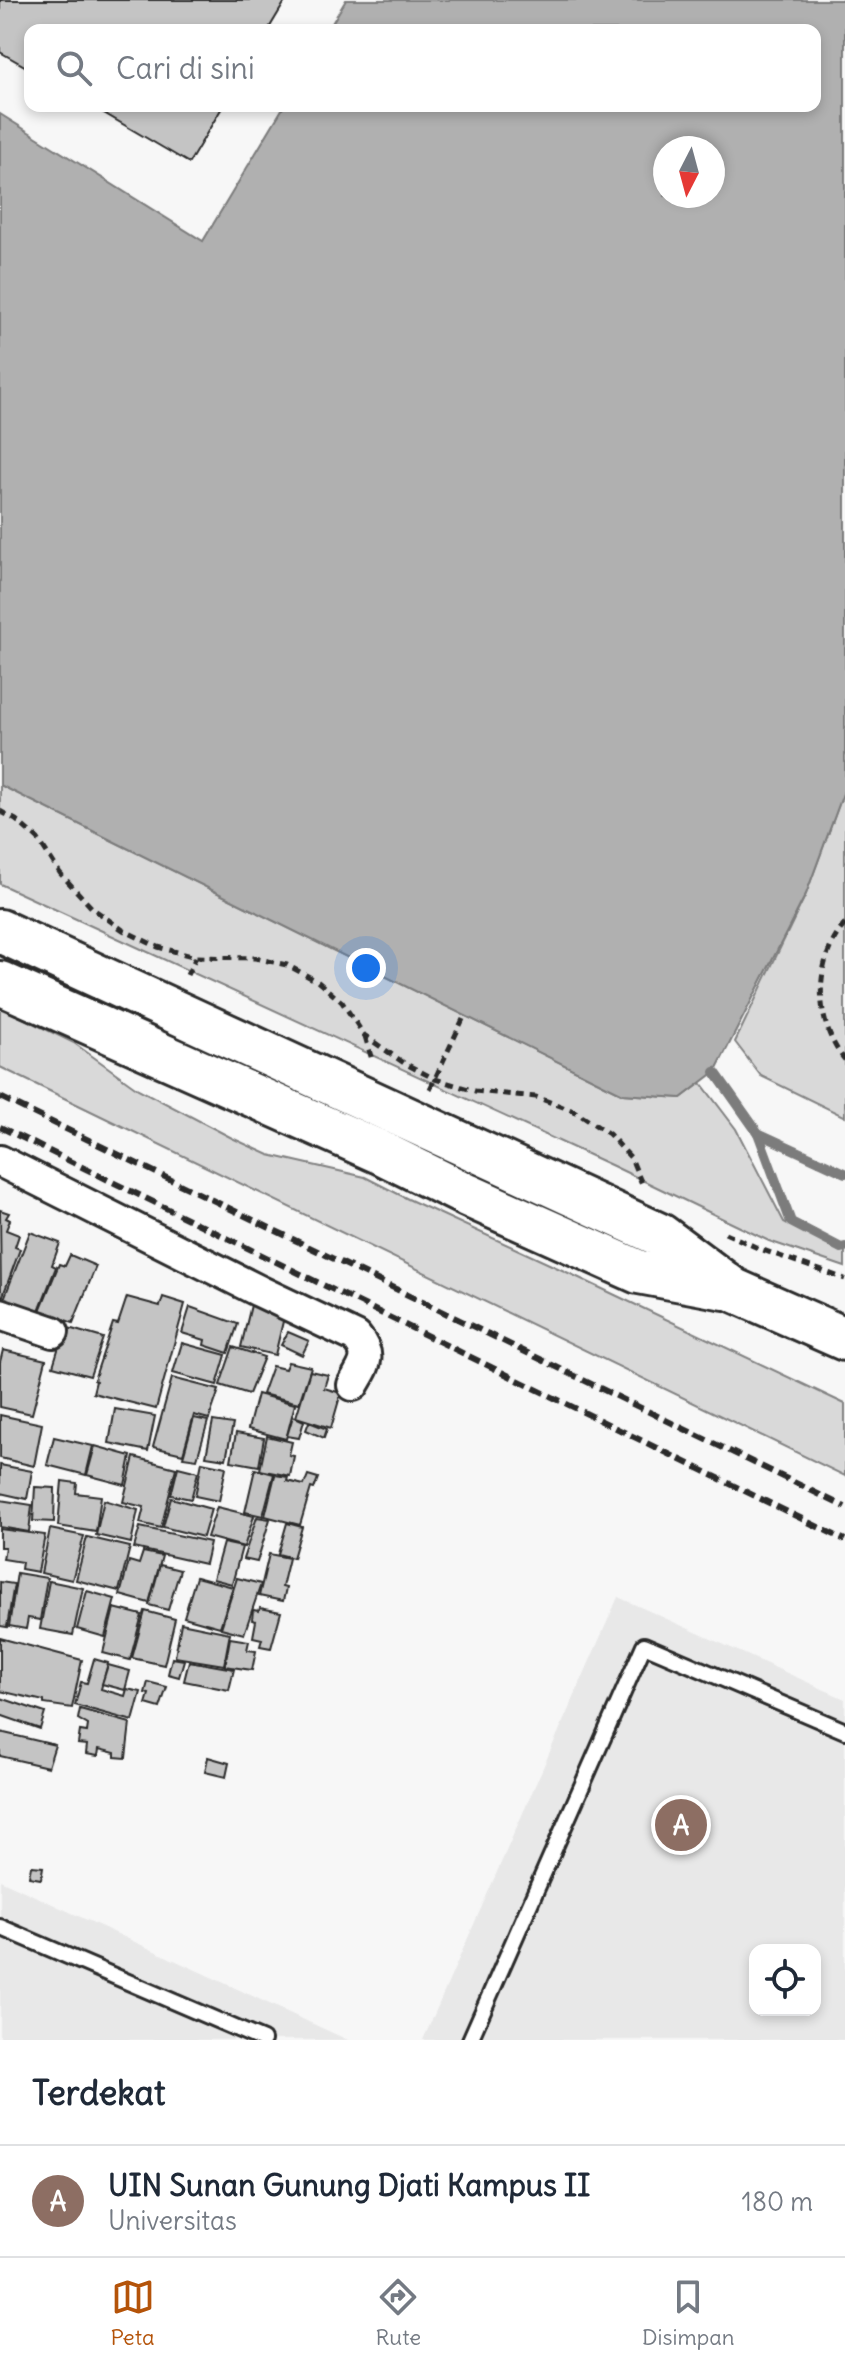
<!DOCTYPE html>
<html lang="id">
<style>
:root{--surface:#fff;--page:#f2f2f3;--text:#1f2937;--muted:#747a83;--line:#e0e1e3;--accent:#b45309}
body{margin:0;font-family:Delius,sans-serif;background:var(--page);color:var(--text)}
.controls{position:absolute;right:24px;bottom:24px;display:grid;overflow:hidden;border-radius:16px;box-shadow:0 4px 12px #0003}
.controls button{width:72px;height:72px;display:grid;place-items:center;padding:0;border:0;border-bottom:2px solid var(--line);background:var(--surface);color:var(--text);font:40px sans-serif}
.compass{position:absolute;left:653px;top:136px;width:72px;height:72px;border-radius:50%;background:var(--surface);box-shadow:0 4px 12px #0003;rotate:186deg}
.you{position:absolute;left:366px;top:968px;width:28px;height:28px;margin:-20px;border:6px solid #fff;border-radius:50%;background:#1a73e8;box-shadow:0 0 0 12px #1a73e833}
.badge{display:grid;place-items:center;width:52px;height:52px;border-radius:50%;background:var(--accent);color:#fff;font-size:26px;font-weight:700}
.pin{position:absolute;translate:-50% -50%;border:4px solid #fff;box-shadow:0 2px 8px #0006}
.list{margin:0;padding:0;list-style:none}
h2{display:flex;justify-content:space-between;align-items:center;height:104px;margin:0;padding:0 32px;font-size:34px}
h2 small{font-size:26px;font-weight:400;color:var(--muted)}
.list li{display:grid;grid-template-columns:52px 1fr auto;gap:24px;align-items:center;box-sizing:border-box;height:112px;padding:0 32px;border-top:2px solid var(--line)}
.list b{display:block;font-size:30px;white-space:nowrap}
.list p{margin:0;font-size:26px;white-space:nowrap;color:var(--muted)}
.list em{font-size:26px;font-style:normal;color:var(--muted)}
.icon{flex:none;width:44px;height:44px;fill:none;stroke:currentColor;stroke-width:2;stroke-linecap:round;stroke-linejoin:round}
.map{position:relative;flex:none;width:845px;height:2040px;overflow:hidden}
.search{position:absolute;background:var(--surface);box-shadow:0 4px 12px #0003;left:24px;right:24px;top:24px;height:88px;display:flex;align-items:center;gap:20px;box-sizing:border-box;padding:0 28px;border-radius:16px;color:var(--muted);font-size:30px}
.sheet{height:216px;background:var(--surface)}
nav{display:flex;justify-content:space-around;align-items:center;box-sizing:border-box;height:112px;border-top:2px solid var(--line);background:var(--surface);font-size:22px;color:var(--muted)}
nav a{display:grid;justify-items:center;gap:4px}
nav .on{color:var(--accent)}
.map>svg:first-child{display:block}
.built{fill:#e8e8e8;fill-rule:evenodd}
.green{fill:#d9d9d9;stroke:#828282;stroke-width:2}
.water{fill:#b0b0b0;stroke:#7b7b7b;stroke-width:2;fill-rule:evenodd}
.lines{fill:none;stroke-linecap:round;stroke-linejoin:round}
.stream{stroke:#7b7b7b;stroke-width:10}
.building{fill:#c4c4c4;stroke:#2b2b2b;stroke-width:2}
.lane-casing{stroke:#2b2b2b;stroke-width:20}
.street-casing{stroke:#2b2b2b;stroke-width:36}
.secondary-casing{stroke:#2b2b2b;stroke-width:48}
.path{stroke:#2b2b2b;stroke-width:5;stroke-dasharray:8 6;stroke-linecap:butt}
.lane{stroke:#fff;stroke-width:14}
.street{stroke:#fff;stroke-width:30}
.secondary{stroke:#fff;stroke-width:42}
.rail{stroke:#2b2b2b;stroke-width:6;stroke-dasharray:12 6;stroke-linecap:butt}
</style>
<div class="map">
<svg width="845" height="2040" viewBox="0 0 845 2040">
<rect width="100%" height="100%" fill="#f7f7f7"/>
<filter id="ink" filterUnits="userSpaceOnUse"><feTurbulence type="fractalNoise" baseFrequency=".0125" numOctaves="2"/><feDisplacementMap in="SourceGraphic" scale="16" xChannelSelector="R" yChannelSelector="G"/><feConvolveMatrix kernelMatrix="1 2 1 2 8 2 1 2 1" color-interpolation-filters="sRGB"/></filter>
<g filter="url(#ink)">
<g class="built">
<path d="M618,1597L845,1699V2040H423ZM755,1950H815V2010H755Z"/>
<polygon points="0,1880 348,2040 0,2040"/>
</g>
<g class="green">
<polygon points="0,785 623,1094 681,1098 701,1083 736,1129 784,1222 840,1251 845,1251 845,1267 769,1241 613,1166 0,884"/>
<polygon points="845,788 845,1117 761,1076 735,1042 806,894"/>
<polygon points="0,1007 74,1043 138,1089 232,1138 269,1155 365,1177 408,1199 573,1275 845,1404 845,1476 0,1067"/>
</g>
<path class="water" d="M346,0H845V788L806,894L715,1072L681,1098L623,1094L0,785V114L203,241L284,106H815V30H328ZM665,148H713V196H665Z"/>
<g class="lines">
<g class="stream">
<polyline points="715,1072 758,1133 845,1173"/>
<polyline points="758,1133 791,1222 841,1248 845,1247"/>
</g>
</g>
<g class="building">
<polygon points="0,0 286,0 268,30 30,30 30,69 0,52"/>
<polygon points="92,106 223,106 189,163"/>
<polygon points="0,1210 9,1213 6,1218 10,1220 6,1230 19,1235 15,1247 20,1249 1,1301"/>
<polygon points="30,1232 60,1243 52,1265 56,1267 38,1313 2,1304"/>
<polygon points="70,1255 96,1266 73,1323 63,1319 62,1322 39,1313 59,1264 65,1266"/>
<polygon points="127,1297 160,1306 163,1297 185,1304 156,1409 93,1393 96,1381 94,1380 113,1323 118,1324"/>
<polygon points="251,1305 285,1313 275,1355 241,1347"/>
<polygon points="190,1307 238,1324 228,1353 204,1345 205,1340 182,1333"/>
<polygon points="65,1327 103,1338 90,1376 53,1366"/>
<polygon points="288,1332 309,1341 302,1355 281,1345"/>
<polygon points="182,1343 226,1355 217,1385 173,1373"/>
<polygon points="233,1347 264,1357 249,1394 220,1385"/>
<polygon points="3,1350 46,1360 32,1414 0,1407 0,1362"/>
<polygon points="288,1362 311,1367 299,1403 262,1394 272,1366 285,1369"/>
<polygon points="310,1371 328,1375 324,1388 341,1393 331,1428 296,1417"/>
<polygon points="172,1378 219,1390 209,1419 194,1415 183,1454 153,1447"/>
<polygon points="257,1394 295,1404 286,1439 248,1429"/>
<polygon points="115,1409 155,1416 148,1451 109,1443"/>
<polygon points="0,1415 42,1424 34,1466 0,1458"/>
<polygon points="293,1416 304,1421 299,1438 287,1436"/>
<polygon points="194,1418 208,1421 197,1459 183,1457"/>
<polygon points="213,1421 233,1424 226,1459 206,1456"/>
<polygon points="309,1422 327,1429 324,1438 306,1430"/>
<polygon points="236,1433 264,1438 259,1466 231,1461"/>
<polygon points="267,1436 292,1442 289,1455 294,1456 290,1476 260,1470"/>
<polygon points="54,1437 93,1446 86,1475 47,1465"/>
<polygon points="95,1446 131,1456 125,1485 87,1475"/>
<polygon points="134,1457 176,1468 161,1528 140,1523 144,1507 123,1502"/>
<polygon points="202,1462 226,1467 219,1501 195,1496"/>
<polygon points="0,1465 32,1471 27,1499 0,1493"/>
<polygon points="178,1467 198,1472 191,1499 171,1495"/>
<polygon points="255,1469 274,1474 263,1516 245,1512"/>
<polygon points="275,1475 288,1477 287,1481 304,1485 308,1475 318,1478 314,1489 311,1488 300,1525 265,1516"/>
<polygon points="62,1481 77,1483 76,1493 101,1496 96,1532 58,1526"/>
<polygon points="35,1487 55,1488 54,1522 33,1521"/>
<polygon points="171,1498 211,1509 203,1537 163,1527"/>
<polygon points="0,1500 32,1505 29,1532 0,1527"/>
<polygon points="104,1500 138,1510 131,1543 96,1535"/>
<polygon points="217,1507 254,1516 244,1547 207,1537"/>
<polygon points="257,1517 270,1519 257,1562 243,1559"/>
<polygon points="287,1523 302,1527 293,1558 278,1554"/>
<polygon points="140,1527 210,1542 205,1564 134,1548"/>
<polygon points="0,1529 45,1535 38,1572 21,1569 22,1562 3,1559 5,1547 0,1547"/>
<polygon points="50,1529 84,1536 72,1580 41,1573"/>
<polygon points="87,1537 130,1547 119,1591 76,1580"/>
<polygon points="223,1543 242,1547 232,1584 213,1579"/>
<polygon points="143,1552 162,1556 149,1603 120,1595 129,1561 139,1564"/>
<polygon points="269,1554 289,1558 282,1587 286,1588 283,1601 259,1596"/>
<polygon points="160,1565 180,1570 168,1610 149,1605"/>
<polygon points="17,1573 47,1578 40,1620 28,1618 26,1629 9,1626"/>
<polygon points="196,1577 233,1587 220,1627 184,1617"/>
<polygon points="237,1578 261,1584 244,1634 221,1628"/>
<polygon points="49,1581 83,1588 73,1635 40,1629"/>
<polygon points="0,1582 14,1584 7,1627 0,1626"/>
<polygon points="87,1591 115,1599 105,1637 77,1629"/>
<polygon points="114,1608 142,1615 130,1660 103,1653"/>
<polygon points="260,1608 281,1612 271,1648 260,1646 262,1639 253,1637 256,1621 252,1620 253,1610 259,1611"/>
<polygon points="145,1611 175,1619 164,1665 132,1658"/>
<polygon points="181,1623 230,1633 224,1665 175,1657"/>
<polygon points="0,1638 82,1660 72,1708 44,1704 44,1701 0,1691"/>
<polygon points="230,1638 249,1641 247,1650 256,1651 252,1670 225,1666"/>
<polygon points="172,1658 184,1660 179,1677 168,1674"/>
<polygon points="94,1659 108,1663 101,1689 125,1696 127,1689 141,1692 133,1721 75,1705 81,1682 87,1683"/>
<polygon points="189,1661 234,1669 229,1690 184,1681"/>
<polygon points="108,1665 130,1671 125,1690 102,1684"/>
<polygon points="148,1682 167,1687 160,1708 146,1704 149,1694 145,1693"/>
<polygon points="1,1698 45,1713 40,1729 0,1715"/>
<polygon points="80,1709 130,1723 126,1758 115,1757 115,1753 99,1749 98,1756 86,1754 87,1745 78,1744 80,1731 87,1732 88,1725 78,1719"/>
<polygon points="0,1732 55,1745 48,1767 0,1756"/>
<polygon points="208,1757 229,1763 226,1777 205,1772"/>
<polygon points="31,1866 43,1867 41,1879 29,1877"/>
</g>
<g class="lines">
<g class="lane-casing">
<g id="lane">
<polyline points="0,1927 263,2040"/>
<polyline points="470,2040 644,1645 845,1731"/>
</g>
</g>
<g class="street-casing">
<g id="street">
<path d="M0,1161L259,1291L356,1337C373,1357 364,1365 353,1385"/>
<polyline points="0,1314 53,1332"/>
</g>
</g>
<g class="secondary-casing">
<g id="secondary">
<polyline points="0,931 660,1235 734,1290 845,1339"/>
<polyline points="0,983 380,1152 467,1195 639,1272 725,1288"/>
</g>
</g>
<g class="path">
<polyline points="0,811 16,820 38,839 60,873 92,908 123,930 158,947 196,957 255,958 287,965 317,981 342,1002 364,1035 404,1063 435,1079 475,1091 536,1097 574,1111 609,1134 631,1158 642,1184 641,1187"/>
<path d="M845,924C813,961 814,1023 845,1060"/>
<polyline points="187,975 196,957"/>
<polyline points="365,1036 372,1060"/>
<polyline points="430,1089 463,1019"/>
<polyline points="725,1233 760,1249 845,1279"/>
</g>
<use href="#lane" class="lane"/>
<use href="#street" class="street"/>
<use href="#secondary" class="secondary"/>
<g class="rail">
<polyline points="0,1097 845,1507"/>
<polyline points="0,1127 845,1540"/>
</g>
</g>
</g>
</svg>
<div class="controls">
<button><svg class="icon" aria-label="locate" viewBox="0 0 24 24"><circle cx="12" cy="12" r="6"/><path d="M12 2v4M12 18v4M2 12h4M18 12h4"/></svg></button>
</div>
<svg class="compass" viewBox="-18 -18 36 36"><path d="M0-13l5 13h-10z" fill="#e53935"/><path d="M0 13l5-13h-10z" fill="#747a83"/></svg>
<div class="you"></div>
<div class="pin badge" style="left:681px;top:1825px;background:#8d6e63">A</div>
<div class="search"><svg class="icon" aria-label="search" viewBox="0 0 24 24"><circle cx="10" cy="10" r="6"/><path d="M15 15l6 6"/></svg>Cari di sini</div>
</div>
<section class="sheet">
<h2>Terdekat<small></small></h2>
<ul class="list">
<li><span class="badge" style="background:#8d6e63">A</span><div><b>UIN Sunan Gunung Djati Kampus II</b><p>Universitas</p></div><em>180 m</em></li>
</ul>
</section>
<nav>
<a class="on"><svg class="icon" aria-label="map" viewBox="0 0 24 24"><path d="M3 6l6-2 6 2 6-2v14l-6 2-6-2-6 2zM9 4v14M15 6v14"/></svg>Peta</a>
<a><svg class="icon" aria-label="directions" viewBox="0 0 24 24"><path d="M12 3l9 9-9 9-9-9zM9 14v-3h6M13 9l2 2-2 2"/></svg>Rute</a>
<a><svg class="icon" aria-label="saved" viewBox="0 0 24 24"><path d="M7 4h10v16l-5-4-5 4z"/></svg>Disimpan</a>
</nav>
